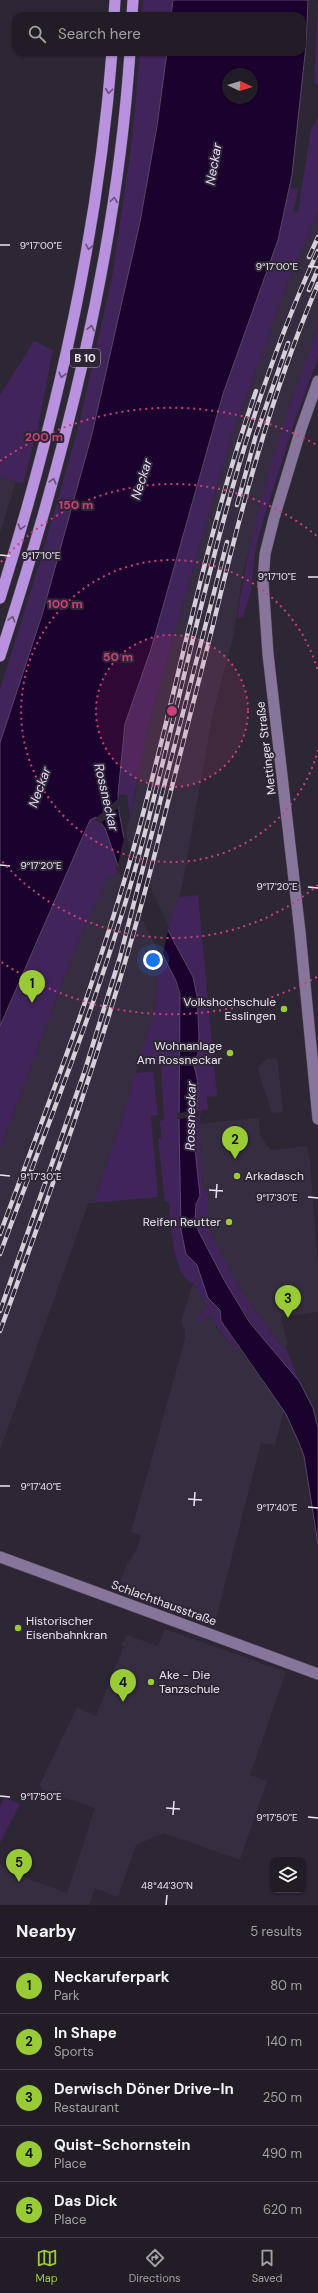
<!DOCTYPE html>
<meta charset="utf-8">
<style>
:root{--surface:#221c27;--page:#2a252f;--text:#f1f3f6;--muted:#a2a1a7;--line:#3f3a44;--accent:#99cb36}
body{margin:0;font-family:"DM Sans",sans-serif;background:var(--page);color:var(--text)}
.controls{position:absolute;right:12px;bottom:12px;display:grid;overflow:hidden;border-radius:8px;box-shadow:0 1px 3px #0004}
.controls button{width:36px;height:36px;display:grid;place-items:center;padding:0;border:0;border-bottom:1px solid var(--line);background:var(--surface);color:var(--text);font:20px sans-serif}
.compass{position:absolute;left:222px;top:68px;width:36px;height:36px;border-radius:50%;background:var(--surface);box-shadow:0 1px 3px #0004;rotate:94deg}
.you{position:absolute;left:153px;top:960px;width:14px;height:14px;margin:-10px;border:3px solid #fff;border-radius:50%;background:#1a73e8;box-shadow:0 0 0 6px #1a73e833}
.badge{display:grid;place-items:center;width:26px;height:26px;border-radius:50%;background:var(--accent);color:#111;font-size:13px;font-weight:700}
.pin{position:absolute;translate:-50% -33px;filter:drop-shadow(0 1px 2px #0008)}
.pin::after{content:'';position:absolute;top:21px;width:14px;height:12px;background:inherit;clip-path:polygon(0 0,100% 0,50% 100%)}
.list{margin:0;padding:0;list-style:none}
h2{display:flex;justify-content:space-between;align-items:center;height:52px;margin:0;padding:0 16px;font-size:17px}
h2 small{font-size:13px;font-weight:400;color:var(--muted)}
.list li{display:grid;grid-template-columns:26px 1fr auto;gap:12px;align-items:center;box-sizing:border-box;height:56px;padding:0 16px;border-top:1px solid var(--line)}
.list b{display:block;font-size:15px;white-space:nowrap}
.list p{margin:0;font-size:13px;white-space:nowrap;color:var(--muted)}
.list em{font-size:13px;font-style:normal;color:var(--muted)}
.icon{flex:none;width:22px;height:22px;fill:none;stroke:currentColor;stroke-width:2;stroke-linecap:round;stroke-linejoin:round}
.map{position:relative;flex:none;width:318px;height:1905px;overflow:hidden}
.search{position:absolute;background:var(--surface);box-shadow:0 1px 3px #0004;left:12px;right:12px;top:12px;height:44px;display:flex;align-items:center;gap:10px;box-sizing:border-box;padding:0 14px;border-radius:12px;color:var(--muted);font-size:15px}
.sheet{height:332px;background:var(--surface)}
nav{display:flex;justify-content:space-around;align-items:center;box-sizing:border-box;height:56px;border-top:1px solid var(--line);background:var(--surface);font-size:11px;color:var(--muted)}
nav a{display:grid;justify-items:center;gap:2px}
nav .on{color:var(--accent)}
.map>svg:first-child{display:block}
.built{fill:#362d41}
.green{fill:#412459}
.water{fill:#1b012d;stroke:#594667;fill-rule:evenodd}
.pier{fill:#2d2634}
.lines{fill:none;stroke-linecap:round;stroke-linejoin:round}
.secondary-casing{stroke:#48434f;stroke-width:12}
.trunk-casing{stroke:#48434f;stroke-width:12}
.secondary{stroke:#88759c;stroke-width:11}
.trunk{stroke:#b892de;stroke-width:11}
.rail-casing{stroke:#d4cfd9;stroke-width:4.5}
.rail{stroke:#2d2634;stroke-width:3;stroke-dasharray:9;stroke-linecap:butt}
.oneway{stroke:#655178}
.ticks{fill:none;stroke:#eae6ef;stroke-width:1.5}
.ring{fill:none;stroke:#ca4179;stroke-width:2;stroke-dasharray:2 4}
.poi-dot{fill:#99cb36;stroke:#2d2634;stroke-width:1.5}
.labels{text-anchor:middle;stroke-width:4;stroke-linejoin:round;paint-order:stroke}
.shield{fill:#2d2634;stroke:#b1acb7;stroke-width:1}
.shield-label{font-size:11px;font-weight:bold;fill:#eae6ef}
.street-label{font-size:12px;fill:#eae6ef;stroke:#2d2634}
.poi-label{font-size:12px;fill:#eae6ef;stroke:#2d2634;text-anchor:end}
.water-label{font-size:13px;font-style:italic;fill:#e9d7fd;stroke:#2d2634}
.ticks-label{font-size:10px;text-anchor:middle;fill:#eae6ef;stroke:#2d2634;stroke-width:4;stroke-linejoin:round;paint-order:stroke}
.centre{fill:#ca4179;stroke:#2d2634;stroke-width:2}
.ring-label{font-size:12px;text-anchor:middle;font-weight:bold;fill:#ca4179;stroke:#2d2634;stroke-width:4;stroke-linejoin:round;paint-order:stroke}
</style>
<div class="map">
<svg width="318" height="1905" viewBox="0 0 318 1905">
<rect width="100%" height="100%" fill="#2d2634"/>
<g class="built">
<polygon points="318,213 318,329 292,400 274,459 243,573 233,638 213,713 180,897 172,912 157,977 156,1005 125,1110 93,1203 88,1204 0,1450 0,1149 75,949 108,877 115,876 136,791 137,776 147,730 231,437 269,336 276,311"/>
<polygon points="0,477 16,482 0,533"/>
<polygon points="277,1058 283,1112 272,1113 257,1068 267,1059"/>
<polygon points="259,1118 260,1135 270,1150 307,1146 310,1161 318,1266 318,1312 281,1317 288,1345 285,1346 281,1346 238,1286 208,1228 208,1189 203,1188 199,1124"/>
<polygon points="193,1283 208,1309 198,1323 210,1315 217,1328 236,1351 239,1349 284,1411 275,1445 261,1443 216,1619 138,1592 120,1581 127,1564 136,1551 141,1535 131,1532 185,1339 185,1331 181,1322"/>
<polygon points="165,1629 286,1672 250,1775 267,1781 240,1860 164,1833 136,1845 118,1897 95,1888 89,1905 0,1905 0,1865 26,1878 67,1893 95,1808 42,1790 40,1784 77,1707 96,1716 124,1646 121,1645 127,1635 158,1646"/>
</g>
<g class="green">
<polygon points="143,0 173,0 171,16 142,16"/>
<polygon points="318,0 318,85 314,83"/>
<path d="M140,52H167C136,287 76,518 0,743V689L39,565L78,429L112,277L131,148Z"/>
<polygon points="318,118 318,213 276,311 269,336 231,437 147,730 130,817 127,795 118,794 127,716 151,649 223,394 278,240 290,188 298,189 294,211 298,212 311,129"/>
<path d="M318,329V358L295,420L262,524L255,553L251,591L243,617L237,618C251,519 282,422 318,329Z"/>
<polygon points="34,341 53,350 38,427 23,484 0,477 0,395"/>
<path d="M96,816C108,830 120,857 115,876L108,877L75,949L0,1149V1026L90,820Z"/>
<path d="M198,895L217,1096L207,1097L208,1110L201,1111L199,1124L203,1188L208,1189V1228L238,1286L281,1346H285L299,1381C264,1344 236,1304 213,1259C207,1247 199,1235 196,1223C194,1214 196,1204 200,1196C198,1174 194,1150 195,1128C196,1106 202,1086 193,1064L198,1054L197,996L193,977L168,930L172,912L180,897Z"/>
<path d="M161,962L167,963L176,981L181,1002L179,1123L181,1230L186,1254L197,1265L208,1298L220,1310L221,1321L239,1349L236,1351L217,1327L210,1315L197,1324L198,1315L208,1308L193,1283C173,1279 170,1220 169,1202L165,1201L158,1139L161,1138L160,1121L164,1120L161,1065L139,1061L156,1005L157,977Z"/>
<polygon points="153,1071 158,1115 151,1116 158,1197 93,1203 125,1110 135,1073"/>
<polygon points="4,1798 20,1804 0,1843 0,1807"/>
</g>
<path class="water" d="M173,0H308L306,45L292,175L278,240L223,394L151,649L125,724L118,794L119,812L124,838L171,936L193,977L197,996L199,1035L198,1054L193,1064C202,1086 196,1106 195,1128C194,1150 198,1174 200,1196L196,1204L195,1221L199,1232L224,1280L250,1323L299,1381L313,1408L318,1428V1544L304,1456L299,1443L286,1414L221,1321L220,1310L208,1298L197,1265L186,1254L181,1230L179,1123L180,994L176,981L118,866L105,828L96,817L90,820L0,1026V743L42,615L92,434L140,222L157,126L167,52H302V16H171ZM228,74H252V98H228Z"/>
<g class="pier">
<polygon points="120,797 119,807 100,824 95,819"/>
<polygon points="125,834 169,927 162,958 117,869"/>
<polygon points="200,1111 199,1117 177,1119 177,1113"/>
</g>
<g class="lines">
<g class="secondary-casing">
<g id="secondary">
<polyline points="318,381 301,429 274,518 265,554 263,582 268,654 300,932 318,1119"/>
<polyline points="0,1557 318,1674"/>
</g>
</g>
<g class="trunk-casing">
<g id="trunk">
<polyline points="114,16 115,0"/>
<polyline points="132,16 133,0"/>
<path d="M0,598C56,420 98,238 112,52"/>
<path d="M0,656C64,459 116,259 130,52"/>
</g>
</g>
<use href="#secondary" class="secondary"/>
<use href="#trunk" class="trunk"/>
<g class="rail-casing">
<g id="rail">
<polyline points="309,257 318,237"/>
<polyline points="309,290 318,269"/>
<polyline points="237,505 256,435 288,343"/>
<path d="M0,1234C49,1102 100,972 137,836C178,688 205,536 256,391"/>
<path d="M0,1254C50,1118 105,984 142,844C195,645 231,438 318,251"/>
<polyline points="0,1311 85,1070 120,957 227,542"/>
<path d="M0,1331C56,1177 111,1024 152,865C172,785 193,705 213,625C241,509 271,394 318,284"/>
</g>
</g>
<use href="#rail" class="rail"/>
</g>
<defs><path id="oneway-chevron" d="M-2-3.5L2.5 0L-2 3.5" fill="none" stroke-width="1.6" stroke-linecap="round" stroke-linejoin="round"/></defs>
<g class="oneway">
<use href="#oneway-chevron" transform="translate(109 91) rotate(95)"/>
<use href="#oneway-chevron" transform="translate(114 200) rotate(-82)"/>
<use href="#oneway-chevron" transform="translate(89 247) rotate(100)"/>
<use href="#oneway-chevron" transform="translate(91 328) rotate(-78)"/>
<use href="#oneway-chevron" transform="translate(62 375) rotate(104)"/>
<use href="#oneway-chevron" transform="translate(53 481) rotate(-74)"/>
<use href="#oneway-chevron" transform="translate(21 527) rotate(106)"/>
<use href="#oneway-chevron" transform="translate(12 619) rotate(-72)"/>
</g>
<path class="ticks" d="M0,245H10M308,266L318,267M0,555L10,556M308,577H318M0,865L10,866M308,887L318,888M0,1175L10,1176M209,1190L223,1191M308,1197L318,1198M216,1198L217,1184M0,1486H10M188,1499L202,1500M194,1506L195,1492M308,1507L318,1508M0,1796L10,1797M166,1808L180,1809M173,1815L174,1801M308,1817L318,1818M166,1905L167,1895"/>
<circle cx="172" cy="711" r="76" fill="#ca4179" fill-opacity=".12"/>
<g class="ring">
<circle cx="172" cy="711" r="76"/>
<path d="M318 750A151 151 0 1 1 318 672"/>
<path d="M318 885A227 227 0 0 1 1 860M1 562A227 227 0 0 1 318 537"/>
<path d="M317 977A303 303 0 0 1 0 961M0 461A303 303 0 0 1 317 445"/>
</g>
<g class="poi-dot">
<circle cx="284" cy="1009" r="4"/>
<circle cx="230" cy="1053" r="4"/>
<circle cx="237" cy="1176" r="4"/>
<circle cx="229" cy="1222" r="4"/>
<circle cx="18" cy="1628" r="4"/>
<circle cx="151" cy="1682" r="4"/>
</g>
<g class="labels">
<rect class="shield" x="70" y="349" width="30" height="18" rx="3"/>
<g class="shield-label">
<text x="85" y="362">B 10</text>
</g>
<g class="street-label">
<text transform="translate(266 748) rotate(-97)" y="4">Mettinger Straße</text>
<text transform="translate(164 1603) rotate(20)" y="4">Schlachthausstraße</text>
</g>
<g class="poi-label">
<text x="276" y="1006">Volkshochschule<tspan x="276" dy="14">Esslingen</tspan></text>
<text x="222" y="1050">Wohnanlage<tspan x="222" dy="14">Am Rossneckar</tspan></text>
<text x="245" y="1180" text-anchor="start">Arkadasch</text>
<text x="221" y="1226">Reifen Reutter</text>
<text x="26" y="1625" text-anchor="start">Historischer<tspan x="26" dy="14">Eisenbahnkran</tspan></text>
<text x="159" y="1679" text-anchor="start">Ake - Die<tspan x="159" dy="14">Tanzschule</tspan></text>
</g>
<g class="water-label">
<text transform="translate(213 164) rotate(-80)" y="5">Neckar</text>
<text transform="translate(141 479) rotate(-72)" y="5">Neckar</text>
<text transform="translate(39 787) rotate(-70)" y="5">Neckar</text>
<text transform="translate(107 797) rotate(77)" y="5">Rossneckar</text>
<text transform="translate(190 1116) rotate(-89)" y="5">Rossneckar</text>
</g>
</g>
<g class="ticks-label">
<text x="41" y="249">9°17'00"E</text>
<text x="277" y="270">9°17'00"E</text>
<text x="41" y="559">9°17'10"E</text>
<text x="277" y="580">9°17'10"E</text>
<text x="41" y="869">9°17'20"E</text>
<text x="277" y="890">9°17'20"E</text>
<text x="41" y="1180">9°17'30"E</text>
<text x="277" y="1201">9°17'30"E</text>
<text x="41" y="1490">9°17'40"E</text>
<text x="277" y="1511">9°17'40"E</text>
<text x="41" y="1800">9°17'50"E</text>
<text x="277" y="1821">9°17'50"E</text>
<text x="167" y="1889">48°44'30"N</text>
</g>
<circle cx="172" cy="711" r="6" class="centre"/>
<g class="ring-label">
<text x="44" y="441">200 m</text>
<text x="76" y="509">150 m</text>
<text x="65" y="608">100 m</text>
<text x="118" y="661">50 m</text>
</g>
</svg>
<div class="controls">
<button><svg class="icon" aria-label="layers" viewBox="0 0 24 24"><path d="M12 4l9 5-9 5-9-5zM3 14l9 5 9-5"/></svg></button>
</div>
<svg class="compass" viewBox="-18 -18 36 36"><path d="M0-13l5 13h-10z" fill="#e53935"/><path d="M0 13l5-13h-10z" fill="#a2a1a7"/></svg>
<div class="you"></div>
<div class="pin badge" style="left:32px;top:1003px">1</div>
<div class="pin badge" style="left:235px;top:1159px">2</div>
<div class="pin badge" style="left:288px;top:1318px">3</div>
<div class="pin badge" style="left:123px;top:1702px">4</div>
<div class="pin badge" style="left:19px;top:1882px">5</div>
<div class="search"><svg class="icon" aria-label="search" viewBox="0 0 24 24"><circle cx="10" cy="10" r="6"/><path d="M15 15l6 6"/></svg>Search here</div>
</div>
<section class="sheet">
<h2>Nearby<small>5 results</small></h2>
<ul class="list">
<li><span class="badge">1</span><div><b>Neckaruferpark</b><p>Park</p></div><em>80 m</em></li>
<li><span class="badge">2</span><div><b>In Shape</b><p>Sports</p></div><em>140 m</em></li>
<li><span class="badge">3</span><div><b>Derwisch Döner Drive-In</b><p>Restaurant</p></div><em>250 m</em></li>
<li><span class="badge">4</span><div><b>Quist-Schornstein</b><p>Place</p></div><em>490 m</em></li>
<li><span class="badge">5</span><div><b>Das Dick</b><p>Place</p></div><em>620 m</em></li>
</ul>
</section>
<nav>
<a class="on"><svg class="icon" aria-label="map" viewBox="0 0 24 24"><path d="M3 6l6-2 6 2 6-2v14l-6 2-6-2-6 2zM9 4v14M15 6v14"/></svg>Map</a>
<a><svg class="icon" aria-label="directions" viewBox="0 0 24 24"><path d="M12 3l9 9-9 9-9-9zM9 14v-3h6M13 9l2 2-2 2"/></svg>Directions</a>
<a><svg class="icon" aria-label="saved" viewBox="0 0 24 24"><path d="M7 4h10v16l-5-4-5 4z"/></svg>Saved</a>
</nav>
